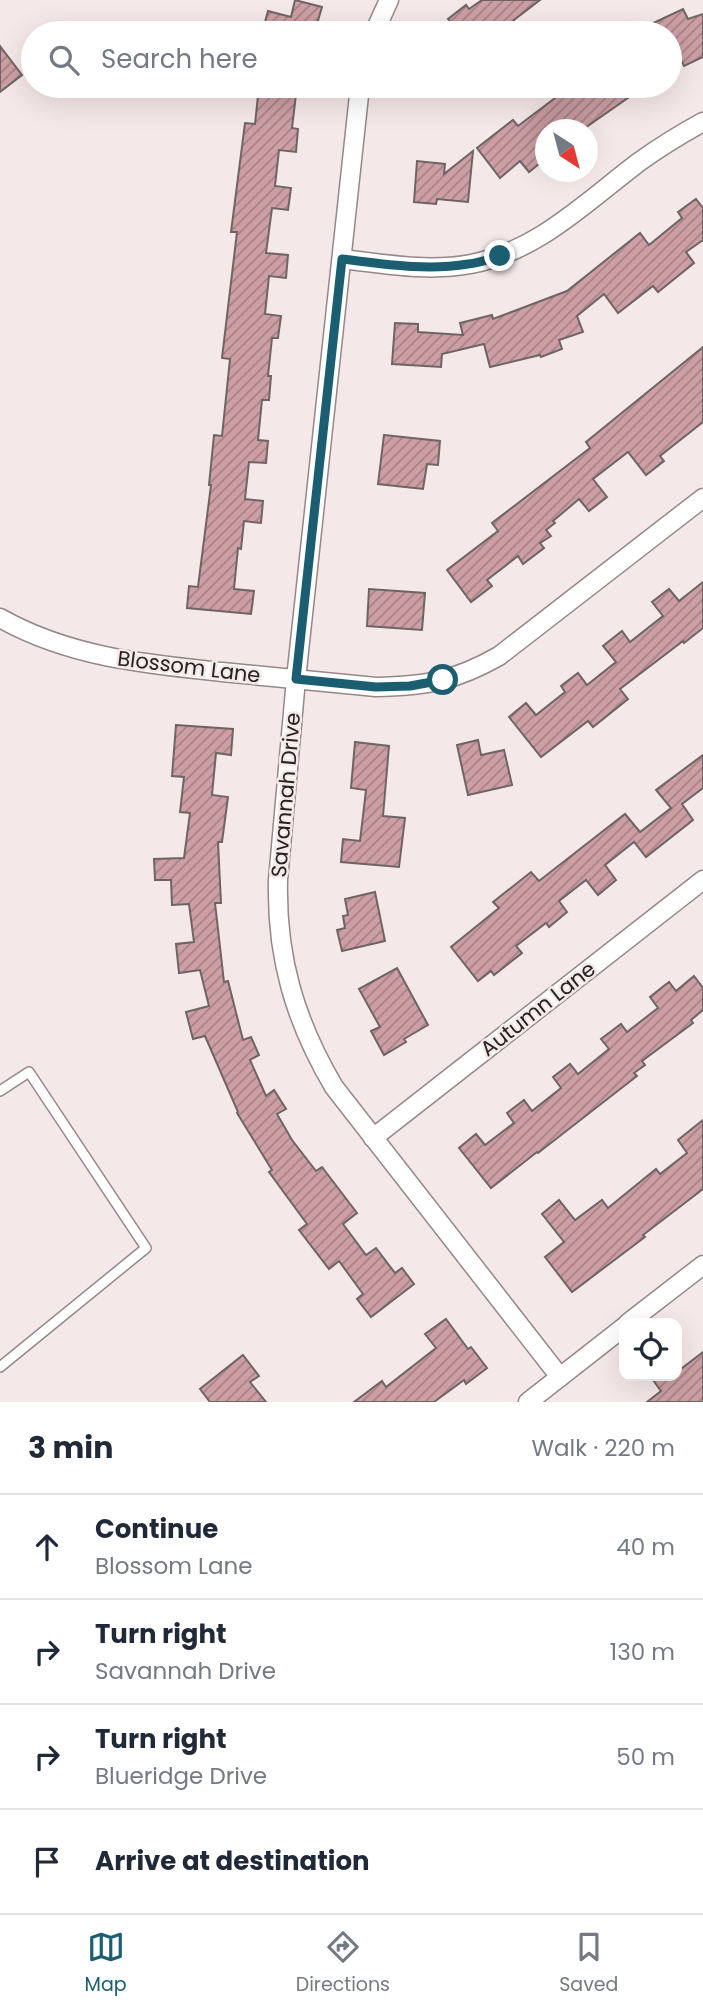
<!DOCTYPE html>
<meta charset="utf-8">
<style>
:root{--surface:#fff;--page:#f2f2f3;--text:#1f2937;--muted:#747a83;--line:#e0e1e3;--accent:#1b5e72}
body{margin:0;font-family:Poppins,sans-serif;background:var(--page);color:var(--text)}
.controls{position:absolute;right:21px;bottom:21px;display:grid;overflow:hidden;border-radius:14px;box-shadow:0 7px 28px #0002}
.controls button{width:63px;height:63px;display:grid;place-items:center;padding:0;border:0;border-bottom:2px solid var(--line);background:var(--surface);color:var(--text);font:35px sans-serif}
.compass{position:absolute;left:535px;top:119px;width:63px;height:63px;border-radius:50%;background:var(--surface);box-shadow:0 7px 28px #0002;rotate:144deg}
.stop{position:absolute;width:21px;height:21px;margin:-16px;border:5px solid #1b5e72;border-radius:50%;background:#fff}
.stop.end{background:#1b5e72;border-color:#fff;box-shadow:0 2px 7px #0008}
.list{margin:0;padding:0;list-style:none}
h2{display:flex;justify-content:space-between;align-items:center;height:91px;margin:0;padding:0 28px;font-size:30px}
h2 small{font-size:23px;font-weight:400;color:var(--muted)}
.list li{display:grid;grid-template-columns:46px 1fr auto;gap:21px;align-items:center;box-sizing:border-box;height:105px;padding:0 28px;border-top:2px solid var(--line)}
.list b{display:block;font-size:26px;white-space:nowrap}
.list p{margin:0;font-size:23px;white-space:nowrap;color:var(--muted)}
.list em{font-size:23px;font-style:normal;color:var(--muted)}
.icon{flex:none;width:38px;height:38px;fill:none;stroke:currentColor;stroke-width:2;stroke-linecap:round;stroke-linejoin:round}
.map{position:relative;flex:none;width:703px;height:1402px;overflow:hidden}
.search{position:absolute;background:var(--surface);box-shadow:0 7px 28px #0002;left:21px;right:21px;top:21px;height:77px;display:flex;align-items:center;gap:18px;box-sizing:border-box;padding:0 24px;border-radius:38px;color:var(--muted);font-size:26px}
.sheet{height:511px;background:var(--surface)}
nav{display:flex;justify-content:space-around;align-items:center;box-sizing:border-box;height:98px;border-top:2px solid var(--line);background:var(--surface);font-size:19px;color:var(--muted)}
nav a{display:grid;justify-items:center;gap:4px}
nav .on{color:var(--accent)}
.map>svg:first-child{display:block}
.building{fill:url(#building-hatch);stroke:#6f6465;stroke-width:2}
.lines{fill:none;stroke-linecap:round;stroke-linejoin:round}
.service-casing{stroke:#948889;stroke-width:12}
.minor-casing{stroke:#948889;stroke-width:21}
.service{stroke:#fff;stroke-width:9}
.minor{stroke:#fff;stroke-width:18}
.route{stroke:#1b5e72;stroke-width:9}
.labels{text-anchor:middle;stroke-width:5;stroke-linejoin:round;paint-order:stroke}
.street-label{font-size:21px;fill:#262222;stroke:#f5e8e9}
</style>
<div class="map">
<svg width="703" height="1402" viewBox="0 0 703 1402">
<defs>
<pattern id="building-hatch" width="6" height="6" patternUnits="userSpaceOnUse" patternTransform="scale(1.75)"><rect width="6" height="6" fill="#cd9fa4"/><path d="M-1 1l2-2M0 6l6-6M5 7l2-2" fill="none" stroke="#a68185"/></pattern>
</defs>
<rect width="100%" height="100%" fill="#f5e8e9"/>
<g class="building">
<polygon points="295,0 322,7 317,24 328,27 327,33 262,33 268,11 291,17"/>
<polygon points="482,0 540,0 497,33 459,33 448,19 466,5 469,9"/>
<polygon points="683,9 688,19 703,14 703,57 684,66 681,60 670,68 670,33 632,33"/>
<polygon points="0,46 22,75 0,92"/>
<polygon points="259,86 297,86 292,128 298,129 296,152 279,150 275,186 291,188 288,210 272,208 266,253 288,255 286,278 269,276 265,314 281,316 278,338 272,338 268,376 271,376 269,400 262,400 258,440 268,441 266,463 249,462 245,499 263,501 261,523 244,521 241,549 238,548 234,589 254,591 251,614 187,608 189,586 198,587 211,485 209,485 214,435 222,436 230,359 222,358 237,232 231,232 245,123 255,124"/>
<polygon points="571,86 645,86 582,130 545,130 545,159 529,172 520,161 500,178 477,148 513,120 518,126"/>
<polygon points="473,151 468,202 437,199 436,204 414,202 417,161 445,164 444,174"/>
<polygon points="696,199 703,208 703,240 686,252 694,263 658,292 653,286 618,313 604,294 577,316 583,332 559,340 562,349 541,357 540,355 490,367 484,344 442,354 441,367 392,364 395,323 418,324 418,332 463,335 460,323 492,315 493,319 567,291 640,233 649,245 682,218 678,212"/>
<polygon points="703,347 703,422 660,456 664,461 646,475 628,452 593,479 607,497 589,511 579,499 553,521 555,523 546,530 551,536 540,543 544,548 523,564 518,556 487,580 492,586 471,602 447,570 498,531 492,523 590,448 586,442"/>
<polygon points="384,435 440,441 438,465 427,464 423,489 378,484"/>
<polygon points="703,582 703,628 684,643 683,641 620,689 628,699 593,727 588,721 541,757 509,717 526,703 536,715 565,692 561,686 578,673 587,685 616,662 603,646 622,631 630,642 663,616 652,602 669,589 679,601"/>
<polygon points="369,589 425,593 422,630 367,626"/>
<polygon points="176,725 233,729 231,755 216,753 212,795 228,797 222,842 218,842 221,903 215,903 224,982 228,981 243,1040 251,1037 259,1055 250,1060 266,1096 274,1090 286,1109 277,1114 292,1140 316,1171 322,1167 357,1213 343,1224 366,1255 376,1248 395,1273 402,1268 414,1284 371,1317 357,1299 363,1294 339,1261 329,1269 299,1230 307,1224 269,1172 272,1170 237,1113 238,1112 205,1036 193,1039 186,1012 209,1006 200,970 179,973 176,944 194,942 189,904 172,905 171,880 155,880 154,859 184,858 190,813 180,812 184,777 172,776"/>
<polygon points="478,740 481,755 504,750 512,785 468,795 457,745"/>
<polygon points="355,742 389,746 383,816 405,818 399,867 341,862 343,839 360,841 366,790 351,788"/>
<polygon points="703,755 703,788 682,804 693,820 646,857 634,842 605,865 616,880 598,895 586,880 559,901 567,912 549,927 546,923 516,946 522,953 494,975 491,971 478,981 451,947 499,908 493,902 531,872 539,881 625,814 640,832 671,808 656,790"/>
<polygon points="375,892 385,941 342,951 337,930 345,928 343,916 348,915 345,899"/>
<polygon points="397,968 428,1025 404,1039 406,1042 384,1055 371,1031 380,1027 359,989"/>
<polygon points="694,976 703,988 703,1010 691,1020 693,1023 642,1061 645,1065 634,1073 637,1076 538,1153 537,1152 491,1188 459,1148 476,1134 485,1145 514,1123 507,1113 524,1100 532,1111 561,1088 553,1077 570,1064 578,1074 609,1049 601,1039 621,1024 627,1032 658,1008 650,997 669,982 676,991"/>
<polygon points="703,1120 703,1189 643,1235 645,1237 572,1292 545,1257 564,1242 542,1214 559,1200 575,1220 602,1200 608,1208 656,1169 660,1174 687,1153 678,1140"/>
<polygon points="446,1319 468,1349 471,1347 487,1368 466,1384 464,1380 434,1402 354,1402 382,1381 386,1387 436,1348 425,1334"/>
<polygon points="703,1352 703,1402 647,1402 661,1391 650,1376 677,1376 677,1372"/>
<polygon points="243,1355 259,1376 250,1382 266,1402 210,1402 200,1389"/>
</g>
<g class="lines">
<g class="service-casing">
<polyline id="service" points="0,1091 29,1072 146,1248 0,1367"/>
</g>
<g class="minor-casing">
<g id="minor">
<polyline points="374,33 389,0"/>
<path d="M360,86L296,679L278,880C276,957 295,1021 334,1087L560,1377"/>
<path d="M342,259C385,264 428,272 471,264C538,251 586,202 639,162C660,147 681,134 703,122"/>
<path d="M0,618C69,657 145,664 222,672C273,677 325,682 376,687C426,686 455,681 499,656L703,498"/>
<polyline points="373,1138 703,880"/>
<polyline points="628,1323 703,1265"/>
<polyline points="528,1402 624,1327"/>
</g>
</g>
<use href="#service" class="service"/>
<use href="#minor" class="minor"/>
</g>
<g class="lines">
<path class="route" d="M443,680L410,686L376,687L296,679L342,259C384,264 426,271 468,264C479,263 490,259 500,256"/>
</g>
<g class="labels">
<g class="street-label">
<text transform="translate(189 667) rotate(7)" y="7">Blossom Lane</text>
<text transform="translate(286 795) rotate(-85)" y="7">Savannah Drive</text>
<text transform="translate(538 1009) rotate(-38)" y="7">Autumn Lane</text>
</g>
</g>
</svg>
<div class="controls">
<button><svg class="icon" aria-label="locate" viewBox="0 0 24 24"><circle cx="12" cy="12" r="6"/><path d="M12 2v4M12 18v4M2 12h4M18 12h4"/></svg></button>
</div>
<svg class="compass" viewBox="-18 -18 36 36"><path d="M0-13l5 13h-10z" fill="#e53935"/><path d="M0 13l5-13h-10z" fill="#747a83"/></svg>
<div class="stop" style="left:443px;top:680px"></div>
<div class="stop end" style="left:500px;top:256px"></div>
<div class="search"><svg class="icon" aria-label="search" viewBox="0 0 24 24"><circle cx="10" cy="10" r="6"/><path d="M15 15l6 6"/></svg>Search here</div>
</div>
<section class="sheet">
<h2>3 min<small>Walk · 220 m</small></h2>
<ul class="list">
<li><svg class="icon" aria-label="ahead" viewBox="0 0 24 24"><path d="M12 20V5M6 11l6-6 6 6"/></svg><div><b>Continue</b><p>Blossom Lane</p></div><em>40 m</em></li>
<li><svg class="icon" aria-label="right" viewBox="0 0 24 24"><path d="M7 20v-9h11M14 6l5 5-5 5"/></svg><div><b>Turn right</b><p>Savannah Drive</p></div><em>130 m</em></li>
<li><svg class="icon" aria-label="right" viewBox="0 0 24 24"><path d="M7 20v-9h11M14 6l5 5-5 5"/></svg><div><b>Turn right</b><p>Blueridge Drive</p></div><em>50 m</em></li>
<li><svg class="icon" aria-label="arrive" viewBox="0 0 24 24"><path d="M6 21V4h12l-3 4 3 4H6"/></svg><div><b>Arrive at destination</b></div></li>
</ul>
</section>
<nav>
<a class="on"><svg class="icon" aria-label="map" viewBox="0 0 24 24"><path d="M3 6l6-2 6 2 6-2v14l-6 2-6-2-6 2zM9 4v14M15 6v14"/></svg>Map</a>
<a><svg class="icon" aria-label="directions" viewBox="0 0 24 24"><path d="M12 3l9 9-9 9-9-9zM9 14v-3h6M13 9l2 2-2 2"/></svg>Directions</a>
<a><svg class="icon" aria-label="saved" viewBox="0 0 24 24"><path d="M7 4h10v16l-5-4-5 4z"/></svg>Saved</a>
</nav>
